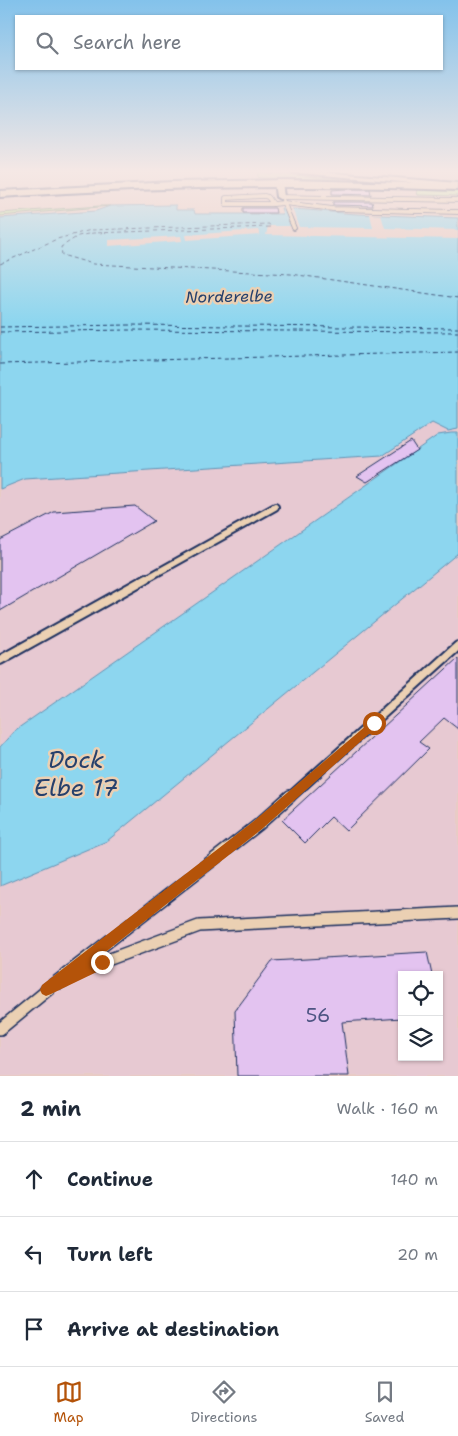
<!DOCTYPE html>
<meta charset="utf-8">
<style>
:root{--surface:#fff;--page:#f6f6f7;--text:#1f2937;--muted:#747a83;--line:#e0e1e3;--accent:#b45309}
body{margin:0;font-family:"Shantell Sans",sans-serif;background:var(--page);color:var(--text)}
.controls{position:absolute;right:15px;bottom:15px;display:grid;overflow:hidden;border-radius:0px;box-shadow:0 1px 4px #0004}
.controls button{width:45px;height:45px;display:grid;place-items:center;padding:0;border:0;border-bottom:1px solid var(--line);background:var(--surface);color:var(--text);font:25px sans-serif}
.stop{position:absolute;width:15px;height:15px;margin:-11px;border:4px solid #b45309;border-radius:50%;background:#fff}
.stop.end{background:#b45309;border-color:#fff;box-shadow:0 1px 5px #0008}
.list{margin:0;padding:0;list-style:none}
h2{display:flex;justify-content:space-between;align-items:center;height:65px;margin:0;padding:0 20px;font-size:21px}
h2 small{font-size:16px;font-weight:400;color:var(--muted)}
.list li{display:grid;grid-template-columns:32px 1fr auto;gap:15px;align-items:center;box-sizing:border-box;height:75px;padding:0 20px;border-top:1px solid var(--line)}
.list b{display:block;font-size:19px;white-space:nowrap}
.list em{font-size:16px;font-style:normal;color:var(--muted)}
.icon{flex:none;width:28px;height:28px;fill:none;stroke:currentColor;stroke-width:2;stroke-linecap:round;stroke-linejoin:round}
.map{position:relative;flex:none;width:458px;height:1076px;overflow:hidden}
.search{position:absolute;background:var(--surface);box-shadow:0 1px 4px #0004;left:15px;right:15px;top:15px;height:55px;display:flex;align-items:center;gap:12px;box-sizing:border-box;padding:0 18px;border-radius:0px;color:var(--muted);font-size:19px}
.sheet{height:290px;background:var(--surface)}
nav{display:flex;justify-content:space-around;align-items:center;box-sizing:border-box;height:70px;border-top:1px solid var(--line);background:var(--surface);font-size:14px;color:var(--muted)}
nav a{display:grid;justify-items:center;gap:2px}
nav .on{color:var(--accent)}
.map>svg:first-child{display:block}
.built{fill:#e7c9d2;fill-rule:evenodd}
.green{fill:#c4eba6;stroke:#708d82}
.water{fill:#8dd6ef;stroke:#5f93b5}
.pier{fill:#e9ccc5}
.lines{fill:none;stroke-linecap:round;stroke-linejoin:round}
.ferry{stroke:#26406c;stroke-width:1;stroke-dasharray:4 3;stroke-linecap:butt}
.building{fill:#e3c3f0;stroke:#1b2f5e}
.service-far3-casing{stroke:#1b2f5e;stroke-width:5.5}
.service-far2-casing{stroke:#1b2f5e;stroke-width:10}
.service-far1-casing{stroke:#1b2f5e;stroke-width:12}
.service-casing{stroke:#1b2f5e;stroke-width:14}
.minor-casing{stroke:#1b2f5e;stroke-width:4}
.secondary-casing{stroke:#1b2f5e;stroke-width:4}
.service-far3{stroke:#ebd0b3;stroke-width:4}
.service-far2{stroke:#ebd0b3;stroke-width:6}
.service-far1{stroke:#ebd0b3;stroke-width:8}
.service{stroke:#ebd0b3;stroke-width:11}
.minor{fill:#ebd0b3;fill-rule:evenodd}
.secondary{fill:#ebd0b3;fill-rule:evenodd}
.route{fill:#b45309}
.labels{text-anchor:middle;stroke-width:5;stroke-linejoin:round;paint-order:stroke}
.far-water-label{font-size:16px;font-style:italic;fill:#26406c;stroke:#ebd0b3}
.near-number-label{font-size:19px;fill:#4d5482}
.near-water-label{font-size:24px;font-style:italic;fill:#26406c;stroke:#ebd0b3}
</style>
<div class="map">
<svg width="458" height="1076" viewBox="0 0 458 1076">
<rect width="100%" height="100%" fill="#e9ccc5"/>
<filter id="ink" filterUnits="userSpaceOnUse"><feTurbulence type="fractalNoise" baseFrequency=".02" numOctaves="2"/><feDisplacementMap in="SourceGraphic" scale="10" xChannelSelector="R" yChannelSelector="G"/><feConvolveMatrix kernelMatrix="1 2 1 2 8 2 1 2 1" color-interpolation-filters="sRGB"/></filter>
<g filter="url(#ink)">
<path class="built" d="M432,423L448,431L458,429V1076H0V489L25,479L382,456ZM402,975H439V1057H402Z"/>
<g class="green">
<polygon points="257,172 341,179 261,178 258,177"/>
<polygon points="416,189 458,191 458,196 418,195"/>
<polygon points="100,206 110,206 0,216 0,213"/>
</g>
<g class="water">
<polygon points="176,205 176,210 194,210 195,214 283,214 281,208 356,214 458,218 458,429 448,431 432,423 382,456 25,479 0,489 0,218 96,211 110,206"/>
<polygon points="451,433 458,433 458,553 107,841 0,886 0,747 14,731 438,435"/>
</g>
<g class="pier">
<polygon points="284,208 292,208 299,227 373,228 370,214 381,215 385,228 458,230 458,239 266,235 268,226 290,226"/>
<polygon points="258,230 260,235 187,240 186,235"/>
<polygon points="181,236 182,241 108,246 108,240"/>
</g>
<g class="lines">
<g class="ferry">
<polyline points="270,227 93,233 78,236 61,247 62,255 93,264 291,274 458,298"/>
<polyline points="0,264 57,239 91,230 269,224 270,226"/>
<polyline points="0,327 128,325 458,328"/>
<polyline points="0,332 127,330 458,332"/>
<polyline points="0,364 458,352"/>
</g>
</g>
<g class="building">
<polygon points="345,189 370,189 371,195 332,194 332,190"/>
<polygon points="333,202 372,202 373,206 333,205"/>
<polygon points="243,208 275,208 276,213 243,213"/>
<polygon points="411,441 417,450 367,482 357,476"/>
<polygon points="135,506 154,521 0,611 0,540 54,512"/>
<polygon points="458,658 458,729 444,718 419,742 429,749 346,831 331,817 305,843 282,820"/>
<polygon points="427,952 432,975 402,975 402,1018 342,1022 349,1076 237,1076 235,1011 272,961"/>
</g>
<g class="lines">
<g class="service-far3-casing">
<g id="service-far3">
<polygon points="264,196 268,197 273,204 226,204 226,198"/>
<polyline points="280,197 458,200"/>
<polyline points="283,201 294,228"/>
<polyline points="273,204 284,203 333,209 458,212"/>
</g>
</g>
<g class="service-far2-casing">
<polyline id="service-far2" points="144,580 275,507"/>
</g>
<g class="service-far1-casing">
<g id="service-far1">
<polyline points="0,660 147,578"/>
<polyline points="289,798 458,646"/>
</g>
</g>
<g class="service-casing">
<g id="service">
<polyline points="59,983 102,962 199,926 458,913"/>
<polyline points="46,990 258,825 290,796"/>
<polyline points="0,1029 50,988"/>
</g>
</g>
<g class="minor-casing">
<g id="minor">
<polygon points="289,172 321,172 458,183 458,187"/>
<polygon points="278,180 282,182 284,197 280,199 276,197 274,182"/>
</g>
</g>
<g class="secondary-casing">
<path id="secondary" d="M286,180L458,184V190C305,184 153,187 0,197V191L172,182Z"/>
</g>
<use href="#service-far3" class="service-far3"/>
<use href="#service-far2" class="service-far2"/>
<use href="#service-far1" class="service-far1"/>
<use href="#service" class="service"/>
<use href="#minor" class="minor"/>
<use href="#secondary" class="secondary"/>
</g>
</g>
<linearGradient id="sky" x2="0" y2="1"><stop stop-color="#83c2eb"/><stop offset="0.53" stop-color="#f5e8e5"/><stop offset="1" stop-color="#f5e8e5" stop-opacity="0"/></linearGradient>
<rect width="458" height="323" fill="url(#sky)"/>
<polygon class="route" points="374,719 378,720 378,726 262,829 98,958 102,956 107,958 109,962 107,967 51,994 46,996 42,994 40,990 42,985 254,821"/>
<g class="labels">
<g class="far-water-label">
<text transform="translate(229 296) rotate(-1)" y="6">Norderelbe</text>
</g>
<g class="near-number-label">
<text x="318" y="1022">56</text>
</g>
<g class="near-water-label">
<text x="76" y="768">Dock<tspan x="76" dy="28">Elbe 17</tspan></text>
</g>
</g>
</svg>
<div class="controls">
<button><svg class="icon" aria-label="locate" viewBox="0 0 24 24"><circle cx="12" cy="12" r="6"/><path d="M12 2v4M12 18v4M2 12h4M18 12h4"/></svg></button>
<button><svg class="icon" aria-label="layers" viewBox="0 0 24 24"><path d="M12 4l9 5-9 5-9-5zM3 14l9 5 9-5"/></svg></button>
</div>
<div class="stop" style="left:374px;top:723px"></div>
<div class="stop end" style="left:102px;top:962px"></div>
<div class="search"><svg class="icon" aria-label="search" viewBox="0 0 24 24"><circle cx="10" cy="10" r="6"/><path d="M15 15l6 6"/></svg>Search here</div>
</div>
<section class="sheet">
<h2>2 min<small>Walk · 160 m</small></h2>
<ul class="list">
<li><svg class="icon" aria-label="ahead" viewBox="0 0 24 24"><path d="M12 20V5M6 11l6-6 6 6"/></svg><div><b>Continue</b></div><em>140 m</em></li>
<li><svg class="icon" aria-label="left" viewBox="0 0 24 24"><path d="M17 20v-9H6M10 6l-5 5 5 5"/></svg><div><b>Turn left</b></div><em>20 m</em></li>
<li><svg class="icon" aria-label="arrive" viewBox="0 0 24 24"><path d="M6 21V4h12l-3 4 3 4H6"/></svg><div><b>Arrive at destination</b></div></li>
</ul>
</section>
<nav>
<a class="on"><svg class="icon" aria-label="map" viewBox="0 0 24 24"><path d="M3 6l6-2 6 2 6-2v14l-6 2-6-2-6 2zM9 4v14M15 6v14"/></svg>Map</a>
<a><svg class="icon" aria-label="directions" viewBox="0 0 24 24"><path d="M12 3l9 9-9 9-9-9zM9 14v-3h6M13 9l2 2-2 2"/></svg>Directions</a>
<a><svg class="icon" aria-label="saved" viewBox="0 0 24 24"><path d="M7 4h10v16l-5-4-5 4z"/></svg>Saved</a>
</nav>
